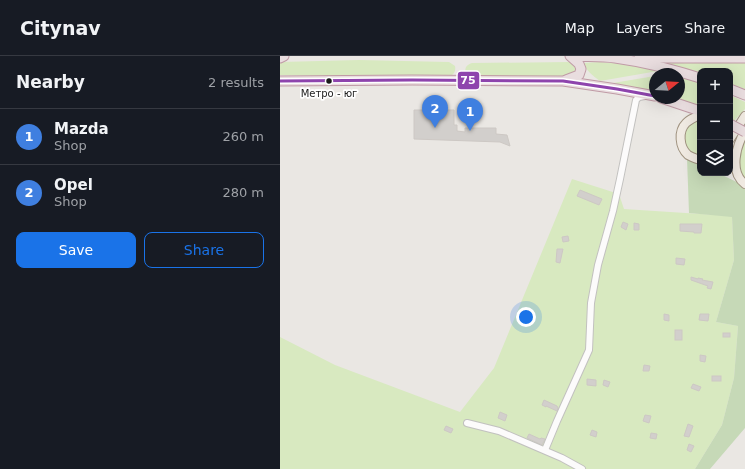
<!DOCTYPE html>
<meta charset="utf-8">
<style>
:root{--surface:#171b24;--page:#20242c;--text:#f1f3f6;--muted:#9ea1a6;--line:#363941;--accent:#1a73e8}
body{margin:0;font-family:"DejaVu Sans",sans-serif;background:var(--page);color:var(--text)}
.controls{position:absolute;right:12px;top:12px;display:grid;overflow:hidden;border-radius:8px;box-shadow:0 4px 16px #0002}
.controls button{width:36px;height:36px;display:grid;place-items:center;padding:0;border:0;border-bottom:1px solid var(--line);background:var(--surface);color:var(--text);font:20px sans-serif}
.compass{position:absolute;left:369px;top:12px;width:36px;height:36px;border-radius:50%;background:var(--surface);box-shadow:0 4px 16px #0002;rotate:72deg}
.you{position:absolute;left:246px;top:261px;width:14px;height:14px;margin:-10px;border:3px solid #fff;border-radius:50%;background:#1a73e8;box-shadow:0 0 0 6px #1a73e833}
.badge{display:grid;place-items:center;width:26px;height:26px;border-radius:50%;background:var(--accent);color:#fff;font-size:13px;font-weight:700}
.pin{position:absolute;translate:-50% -33px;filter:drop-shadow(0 1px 2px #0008)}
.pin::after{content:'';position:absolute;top:21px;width:14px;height:12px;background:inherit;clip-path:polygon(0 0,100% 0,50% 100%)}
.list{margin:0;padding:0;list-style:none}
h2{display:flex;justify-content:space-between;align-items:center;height:52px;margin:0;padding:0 16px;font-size:17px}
h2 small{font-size:13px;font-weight:400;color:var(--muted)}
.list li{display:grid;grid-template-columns:26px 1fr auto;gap:12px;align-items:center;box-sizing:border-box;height:56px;padding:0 16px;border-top:1px solid var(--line)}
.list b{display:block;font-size:15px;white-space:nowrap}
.list p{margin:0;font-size:13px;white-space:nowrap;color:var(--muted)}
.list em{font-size:13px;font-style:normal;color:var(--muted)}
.actions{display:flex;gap:8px;padding:12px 16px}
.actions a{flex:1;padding:9px 0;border:1px solid var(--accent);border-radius:8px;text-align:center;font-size:14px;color:var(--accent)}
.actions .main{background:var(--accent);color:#fff}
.icon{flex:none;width:22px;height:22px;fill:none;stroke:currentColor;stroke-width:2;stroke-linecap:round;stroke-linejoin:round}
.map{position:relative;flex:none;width:465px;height:413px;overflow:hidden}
header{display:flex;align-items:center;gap:24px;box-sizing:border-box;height:56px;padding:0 20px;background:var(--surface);border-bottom:1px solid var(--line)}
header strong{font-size:19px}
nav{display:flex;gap:22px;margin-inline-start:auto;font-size:14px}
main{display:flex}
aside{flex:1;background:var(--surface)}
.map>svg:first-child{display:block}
.grass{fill:#d8e9c0}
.forest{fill:#c6d9b7}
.building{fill:#d2cfcc;stroke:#cdc8c4}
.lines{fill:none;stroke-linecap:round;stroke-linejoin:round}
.minor-casing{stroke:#c2c1bf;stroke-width:8}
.major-casing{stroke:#a09380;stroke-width:10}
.highway-casing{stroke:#c09ba6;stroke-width:11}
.minor{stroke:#fcfbfb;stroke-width:6}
.major{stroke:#f0eae2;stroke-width:8}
.highway{stroke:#e9dddf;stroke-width:9}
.highway-bridge-casing{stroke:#c09ba6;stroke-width:11;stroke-linecap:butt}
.highway-bridge{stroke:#e9dddf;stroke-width:9}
.bus-1-casing{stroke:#fff;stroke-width:6}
.bus-1{stroke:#8e44ad;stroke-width:3}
.bus-dot{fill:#1b1b1b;stroke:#fff;stroke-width:1.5}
.labels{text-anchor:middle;stroke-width:3.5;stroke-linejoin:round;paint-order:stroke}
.bus-label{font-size:10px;fill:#1b1b1b;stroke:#fff}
.line-badge{stroke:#fff;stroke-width:1.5}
.badge-label{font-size:11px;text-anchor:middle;font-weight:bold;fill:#fff}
</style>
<header>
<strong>Citynav</strong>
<nav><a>Map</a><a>Layers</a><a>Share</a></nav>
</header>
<main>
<aside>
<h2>Nearby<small>2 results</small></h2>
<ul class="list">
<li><span class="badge" style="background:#3f7fe0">1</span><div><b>Mazda</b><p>Shop</p></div><em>260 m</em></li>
<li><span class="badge" style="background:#3f7fe0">2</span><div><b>Opel</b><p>Shop</p></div><em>280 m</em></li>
</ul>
<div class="actions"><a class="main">Save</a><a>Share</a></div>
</aside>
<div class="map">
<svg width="465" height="413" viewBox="0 0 465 413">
<rect width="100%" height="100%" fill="#eae7e3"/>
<g class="grass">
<path d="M79,4L169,6L175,10C176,15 174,19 169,20L113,21L0,19V6Z"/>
<polygon points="369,5 465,5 465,33 450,28 450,15 420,15 420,17 406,13"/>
<path d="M290,6L294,7L297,15L290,21H190C183,17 184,9 192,7Z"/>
<path d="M319,6L343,8L378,15L320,25C313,20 307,15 303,7Z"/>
<polygon points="375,20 375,37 333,27"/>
<polygon points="399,21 420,26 420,51 392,42 399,42"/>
<polygon points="450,39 465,46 465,53 453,66 450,64"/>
<path d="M419,64H420V101C417,100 413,99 411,97C408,96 406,92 405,89C400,76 408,69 419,64Z"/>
<polygon points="465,83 465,126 462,124 457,106 459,99"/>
<polygon points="292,123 339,138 344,153 452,160 454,204 436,266 458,270 454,322 442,369 415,413 0,413 0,281 55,309 180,356 214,312"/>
</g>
<polygon class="forest" points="407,102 420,108 420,117 438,117 465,130 465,372 430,413 415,413 442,369 454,322 458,270 436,266 454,204 452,161 409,157"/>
<g class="building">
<polygon points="134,54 174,54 174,69 177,69 177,75 185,76 185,72 216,72 216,78 227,79 230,90 220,86 134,83"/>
<polygon points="300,134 322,143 319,149 297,140"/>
<polygon points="343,166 348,168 346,174 341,171"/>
<polygon points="354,167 359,168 359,174 354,174"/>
<polygon points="400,168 422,168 421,177 414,177 414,176 400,175"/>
<polygon points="288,180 289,185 283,186 282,181"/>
<polygon points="277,193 283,193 280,207 276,206"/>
<polygon points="396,202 405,203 404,209 396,208"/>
<polygon points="411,221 418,223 418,222 423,223 422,224 433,226 431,233 427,232 428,230 411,224"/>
<polygon points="384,258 389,259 389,265 384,264"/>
<polygon points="420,258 429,258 428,265 419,264"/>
<rect x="395" y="274" width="7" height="10"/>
<rect x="443" y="277" width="7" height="4"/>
<polygon points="420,299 426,300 425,306 420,305"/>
<polygon points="364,309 370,310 369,315 363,315"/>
<rect x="432" y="320" width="9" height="5"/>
<polygon points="307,323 316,324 316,330 307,329"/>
<polygon points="324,324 330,326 328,331 323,329"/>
<polygon points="413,328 421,331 419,335 411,332"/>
<polygon points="264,344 277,350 278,352 277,355 266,350 266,351 262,349"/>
<polygon points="220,356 227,359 225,365 218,362"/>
<polygon points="365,359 371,360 369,367 363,365"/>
<polygon points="408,368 413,370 409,381 404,380"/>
<polygon points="166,370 173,373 171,377 164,374"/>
<polygon points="312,374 317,376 316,381 310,379"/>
<polygon points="371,377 377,378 376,383 370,382"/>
<polygon points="249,378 260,383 261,382 265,383 262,389 247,382"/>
<polygon points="409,388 414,390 411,396 407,394"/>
</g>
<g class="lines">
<g class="minor-casing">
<g id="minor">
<polyline points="187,367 219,375 282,402 302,413"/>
<polyline points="265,394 277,365 309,294 311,247 318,209 333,155 340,123 356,44 359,41 365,40"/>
</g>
</g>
<g class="major-casing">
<g id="major">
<path d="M420,59C415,61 410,63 406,67C398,75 399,91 408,99C412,101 416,103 420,104"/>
<path d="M465,75C456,90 449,116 465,128"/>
<polyline points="450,83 465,60"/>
</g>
</g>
<g class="highway-casing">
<g id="highway">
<path d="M291,0C305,1 320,0 335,2C364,6 392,13 420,22"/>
<polyline points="0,2 4,0"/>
<polyline points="359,2 465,2"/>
<polyline points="286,24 299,19 301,13 299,8 290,0"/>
<polyline points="0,25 132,24 283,25 337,33 375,40"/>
<polyline points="450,33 465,39"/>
<polyline points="381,42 420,55"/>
</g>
</g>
<use href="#minor" class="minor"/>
<use href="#major" class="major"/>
<use href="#highway" class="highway"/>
<g class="highway-bridge-casing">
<polyline id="highway-bridge" points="450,68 465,76"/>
</g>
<use href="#highway-bridge" class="highway-bridge"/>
<g class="bus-1-casing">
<polyline id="bus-1" points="0,25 132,24 283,25 337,33 375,40"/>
</g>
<use href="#bus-1" class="bus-1"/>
</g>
<circle class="bus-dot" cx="49" cy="25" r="3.5"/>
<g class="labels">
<g class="bus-label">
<text x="49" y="41">Метро - юг</text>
</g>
</g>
<rect class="line-badge" x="177" y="15" width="23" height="19" rx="4" fill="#8e44ad"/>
<g class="badge-label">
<text x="188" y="28">75</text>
</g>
</svg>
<div class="controls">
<button>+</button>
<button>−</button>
<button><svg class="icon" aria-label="layers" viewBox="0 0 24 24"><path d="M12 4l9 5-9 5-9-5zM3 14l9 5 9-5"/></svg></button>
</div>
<svg class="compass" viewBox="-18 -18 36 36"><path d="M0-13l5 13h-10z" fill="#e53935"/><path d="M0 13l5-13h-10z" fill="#9ea1a6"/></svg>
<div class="you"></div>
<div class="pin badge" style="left:190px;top:75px;background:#3f7fe0">1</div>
<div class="pin badge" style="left:155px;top:72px;background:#3f7fe0">2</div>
</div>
</main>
